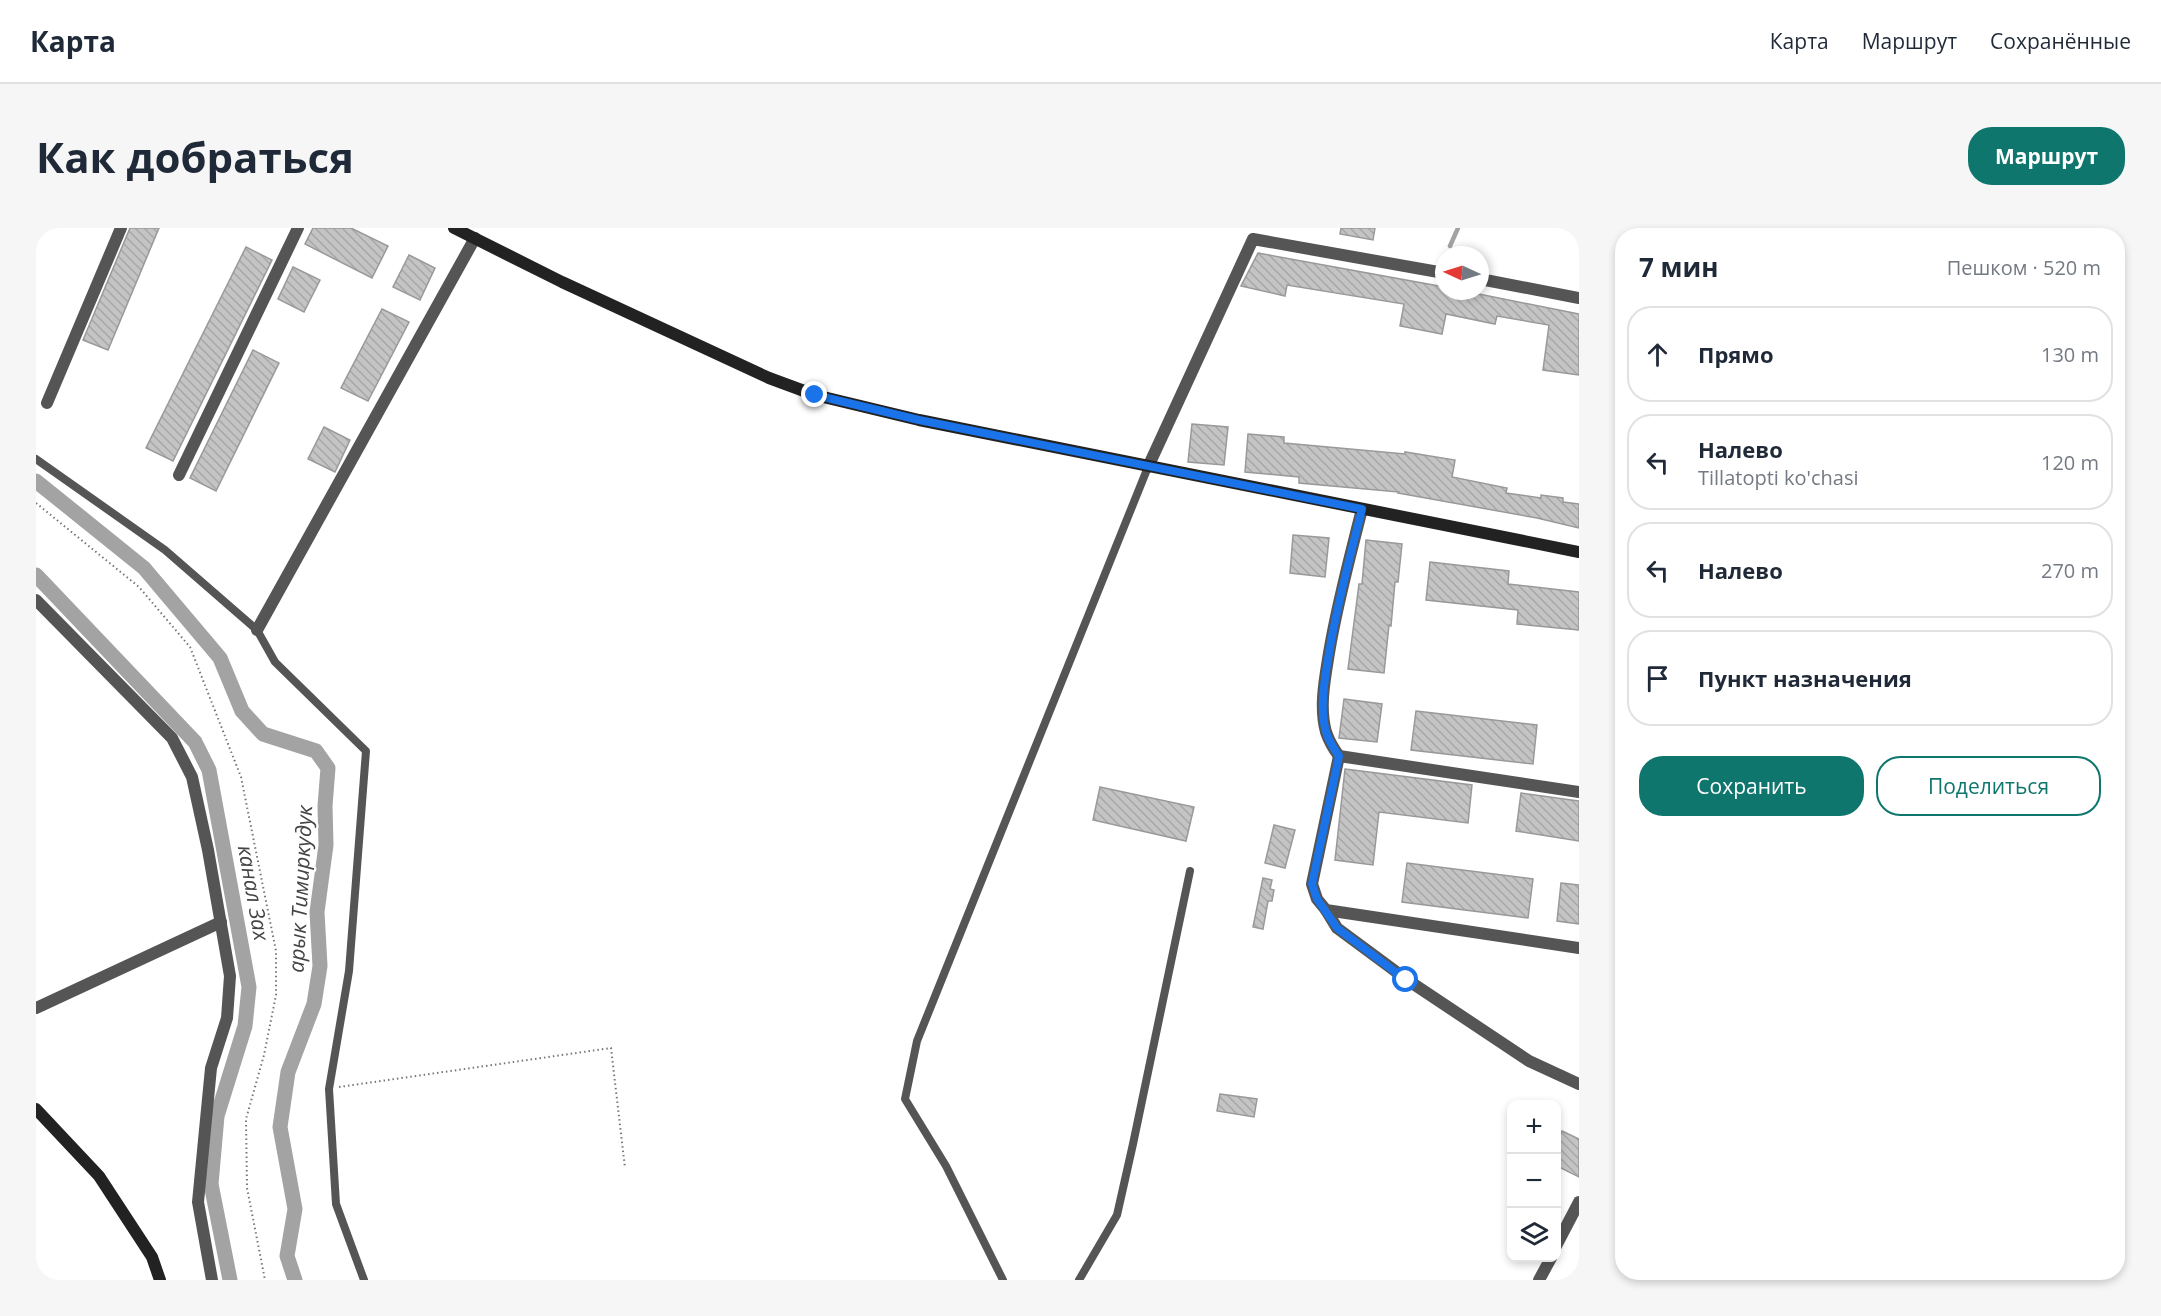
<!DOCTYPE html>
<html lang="ru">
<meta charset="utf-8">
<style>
:root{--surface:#fff;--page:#f6f6f7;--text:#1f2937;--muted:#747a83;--line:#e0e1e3;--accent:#0f766e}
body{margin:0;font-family:"Open Sans",sans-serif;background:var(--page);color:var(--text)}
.controls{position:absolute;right:18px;bottom:18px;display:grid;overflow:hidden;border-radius:12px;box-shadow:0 3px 9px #0003}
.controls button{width:54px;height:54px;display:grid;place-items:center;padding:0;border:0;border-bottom:2px solid var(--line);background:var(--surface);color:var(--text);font:30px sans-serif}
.compass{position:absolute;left:1399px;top:18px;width:54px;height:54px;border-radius:50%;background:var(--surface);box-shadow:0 3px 9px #0003;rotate:274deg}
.stop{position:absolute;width:18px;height:18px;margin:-14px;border:4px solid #1a73e8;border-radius:50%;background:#fff}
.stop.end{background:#1a73e8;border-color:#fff;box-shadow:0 2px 6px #0008}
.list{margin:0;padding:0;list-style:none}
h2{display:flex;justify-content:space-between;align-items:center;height:78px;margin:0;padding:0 24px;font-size:26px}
h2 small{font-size:20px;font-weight:400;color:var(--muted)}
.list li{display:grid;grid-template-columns:39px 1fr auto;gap:18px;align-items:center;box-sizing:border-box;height:96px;margin:0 12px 12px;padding:0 12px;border:2px solid var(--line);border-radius:24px}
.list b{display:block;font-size:22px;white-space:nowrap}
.list p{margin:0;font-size:20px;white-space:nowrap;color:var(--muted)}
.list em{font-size:20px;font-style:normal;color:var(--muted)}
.actions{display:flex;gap:12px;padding:18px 24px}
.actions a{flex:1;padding:14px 0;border:2px solid var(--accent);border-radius:24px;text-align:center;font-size:21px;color:var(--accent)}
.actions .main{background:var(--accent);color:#fff}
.icon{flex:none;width:33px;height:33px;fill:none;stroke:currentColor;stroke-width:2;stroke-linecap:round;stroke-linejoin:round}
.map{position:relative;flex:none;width:1543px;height:1052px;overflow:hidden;border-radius:24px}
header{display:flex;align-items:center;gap:36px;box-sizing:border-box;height:84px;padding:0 30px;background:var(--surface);border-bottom:2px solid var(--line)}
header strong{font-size:28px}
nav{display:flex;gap:33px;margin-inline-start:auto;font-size:21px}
.intro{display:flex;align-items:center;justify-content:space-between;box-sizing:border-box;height:144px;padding:0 36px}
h1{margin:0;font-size:42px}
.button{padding:15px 27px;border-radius:24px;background:var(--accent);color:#fff;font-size:21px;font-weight:700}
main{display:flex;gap:36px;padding:0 36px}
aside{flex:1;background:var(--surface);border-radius:24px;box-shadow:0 3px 9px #0003}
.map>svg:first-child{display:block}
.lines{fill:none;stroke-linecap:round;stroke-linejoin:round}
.stream{stroke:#a3a3a3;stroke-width:4.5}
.canal{stroke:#a3a3a3;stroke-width:15}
.building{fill:url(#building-back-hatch);stroke:#999;stroke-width:1.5}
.path{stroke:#777;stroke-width:2;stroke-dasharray:1.5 3;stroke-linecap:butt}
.lane{stroke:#555;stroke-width:8}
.street{stroke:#555;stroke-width:12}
.secondary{stroke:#222;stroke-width:12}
.route{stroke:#1a73e8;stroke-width:8}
.labels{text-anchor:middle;stroke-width:4.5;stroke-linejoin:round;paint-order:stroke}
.water-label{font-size:21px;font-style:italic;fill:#444;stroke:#fff}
</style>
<header>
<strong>Карта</strong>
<nav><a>Карта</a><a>Маршрут</a><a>Сохранённые</a></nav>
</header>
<div class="intro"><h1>Как добраться</h1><a class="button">Маршрут</a></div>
<main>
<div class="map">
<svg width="1543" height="1052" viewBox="0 0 1543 1052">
<defs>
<pattern id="building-back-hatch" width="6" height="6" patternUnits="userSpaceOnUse" patternTransform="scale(1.5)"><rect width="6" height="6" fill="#c4c4c4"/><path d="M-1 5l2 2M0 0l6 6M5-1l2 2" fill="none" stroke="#a7a7a7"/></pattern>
</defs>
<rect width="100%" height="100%" fill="#fff"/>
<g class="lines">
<polyline class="stream" points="1414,18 1422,0"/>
<g class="canal">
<polyline points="0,253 108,340 184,430 206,483 227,506 280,523 292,540 289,578 290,617 281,684 284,738 278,776 252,844 244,899 259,981 251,1028 259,1052"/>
<polyline points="0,347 159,514 173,542 213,759 209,798 181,888 175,956 194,1052"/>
</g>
</g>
<g class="building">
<polygon points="94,0 123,0 72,122 47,112"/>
<polygon points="277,0 315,0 352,18 336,50 269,16"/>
<polygon points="1305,0 1339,0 1337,12 1304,6"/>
<polygon points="210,19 236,32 137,233 110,220"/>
<polygon points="1222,25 1408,59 1408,63 1428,63 1543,86 1543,147 1507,142 1513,97 1461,88 1459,96 1410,86 1406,106 1364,98 1368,76 1251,57 1249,68 1205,58"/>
<polygon points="373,27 399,40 384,72 357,59"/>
<polygon points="257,39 284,52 268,84 242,71"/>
<polygon points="346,81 373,94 332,173 305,160"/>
<polygon points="217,122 243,135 180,263 154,250"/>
<polygon points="1156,196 1192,199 1188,237 1152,234"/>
<polygon points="288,199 314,212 299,244 272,231"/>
<polygon points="1212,206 1248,209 1248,215 1369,226 1369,224 1419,232 1416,249 1471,260 1470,265 1505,270 1505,267 1527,270 1527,274 1543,276 1543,300 1501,290 1362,265 1363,264 1263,255 1263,249 1209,244"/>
<polygon points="1257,307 1293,310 1289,349 1254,345"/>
<polygon points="1330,312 1366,316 1362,354 1359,354 1355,398 1353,397 1348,445 1312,441 1323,356 1326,356"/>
<polygon points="1394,334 1473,343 1472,356 1543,364 1543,402 1481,396 1482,382 1390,372"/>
<polygon points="1308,471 1346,476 1341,514 1303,510"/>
<polygon points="1380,483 1501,497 1497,536 1375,522"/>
<polygon points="1309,541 1436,557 1432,595 1343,584 1337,637 1299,632"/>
<polygon points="1064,559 1158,579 1150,613 1057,592"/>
<polygon points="1485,565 1543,573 1543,613 1480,603"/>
<polygon points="1238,597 1259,602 1249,640 1229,635"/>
<polygon points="1371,635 1497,651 1492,690 1366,674"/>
<polygon points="1227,650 1236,652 1234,661 1238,662 1236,673 1232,673 1227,701 1217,699"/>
<polygon points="1525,655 1543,657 1543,696 1521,693"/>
<polygon points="1184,866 1221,871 1218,889 1181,883"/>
<polygon points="1526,903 1543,911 1543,949 1521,938 1521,914"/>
</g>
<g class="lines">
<g class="path">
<polyline points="0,275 103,359 154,419 205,549 240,723 240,767 228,827 210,891 211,960 229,1052"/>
<polyline points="303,859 575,820 589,940"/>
</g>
<g class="lane">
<polyline points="0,231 129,322 221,402 239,434 330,523 313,743 293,861 300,976 328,1052"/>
<polyline points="967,1052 910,938 869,871 881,813 1112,239"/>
<polyline points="1043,1052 1081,987 1097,916 1154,643"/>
</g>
<g class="street">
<polyline points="1444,51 1543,70"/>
<polyline points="11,175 85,0"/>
<polyline points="1112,239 1217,11 1408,45"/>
<polyline points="143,247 262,0"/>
<polyline points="0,372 136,510 156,549 172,622 194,748 191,790 175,840 162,974 176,1052"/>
<polyline points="221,402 439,10"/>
<polyline points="1303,528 1276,656 1281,671 1290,682 1543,720"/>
<path d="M1303,528C1297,520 1293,513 1290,504C1283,479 1289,450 1293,425C1301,376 1314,329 1326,281"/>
<polyline points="1303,528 1543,564"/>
<polyline points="1290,682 1301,700 1370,751 1493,833 1543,856"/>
<polyline points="0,780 185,694"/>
<polyline points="1520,1018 1543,974"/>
<polyline points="1503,1052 1515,1030"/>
</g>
<g class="secondary">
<polyline points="418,0 526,54 733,150 779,167 883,192 1543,324"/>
<polyline points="0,881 63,948 116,1029 124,1052"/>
</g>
</g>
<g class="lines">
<path class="route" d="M779,167L883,192L1326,281C1314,329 1301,376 1293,425C1289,450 1283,479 1290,504C1293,513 1297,520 1303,528L1276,656L1281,671L1301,700L1370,752"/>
</g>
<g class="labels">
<g class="water-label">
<text transform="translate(265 661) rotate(-87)" y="7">арык Тимиркудук</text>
<text transform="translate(217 665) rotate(80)" y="7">канал Зах</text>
</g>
</g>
</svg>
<div class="controls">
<button>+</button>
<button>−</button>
<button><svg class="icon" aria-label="layers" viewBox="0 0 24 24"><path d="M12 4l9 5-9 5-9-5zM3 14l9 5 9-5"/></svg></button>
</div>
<svg class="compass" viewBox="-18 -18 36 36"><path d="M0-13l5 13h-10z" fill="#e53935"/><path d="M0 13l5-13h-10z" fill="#747a83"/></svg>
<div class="stop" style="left:1370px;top:752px"></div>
<div class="stop end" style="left:779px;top:167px"></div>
</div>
<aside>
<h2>7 мин<small>Пешком · 520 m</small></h2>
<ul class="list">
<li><svg class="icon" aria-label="ahead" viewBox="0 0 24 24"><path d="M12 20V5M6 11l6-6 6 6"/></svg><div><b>Прямо</b></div><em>130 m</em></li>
<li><svg class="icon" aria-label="left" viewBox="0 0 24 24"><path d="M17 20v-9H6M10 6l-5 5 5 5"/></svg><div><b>Налево</b><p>Tillatopti ko'chasi</p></div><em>120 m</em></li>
<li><svg class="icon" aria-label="left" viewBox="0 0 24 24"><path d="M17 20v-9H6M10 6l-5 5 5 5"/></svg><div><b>Налево</b></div><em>270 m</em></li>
<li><svg class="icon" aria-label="arrive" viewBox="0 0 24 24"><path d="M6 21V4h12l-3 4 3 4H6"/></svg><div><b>Пункт назначения</b></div></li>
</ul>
<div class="actions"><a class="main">Сохранить</a><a>Поделиться</a></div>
</aside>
</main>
